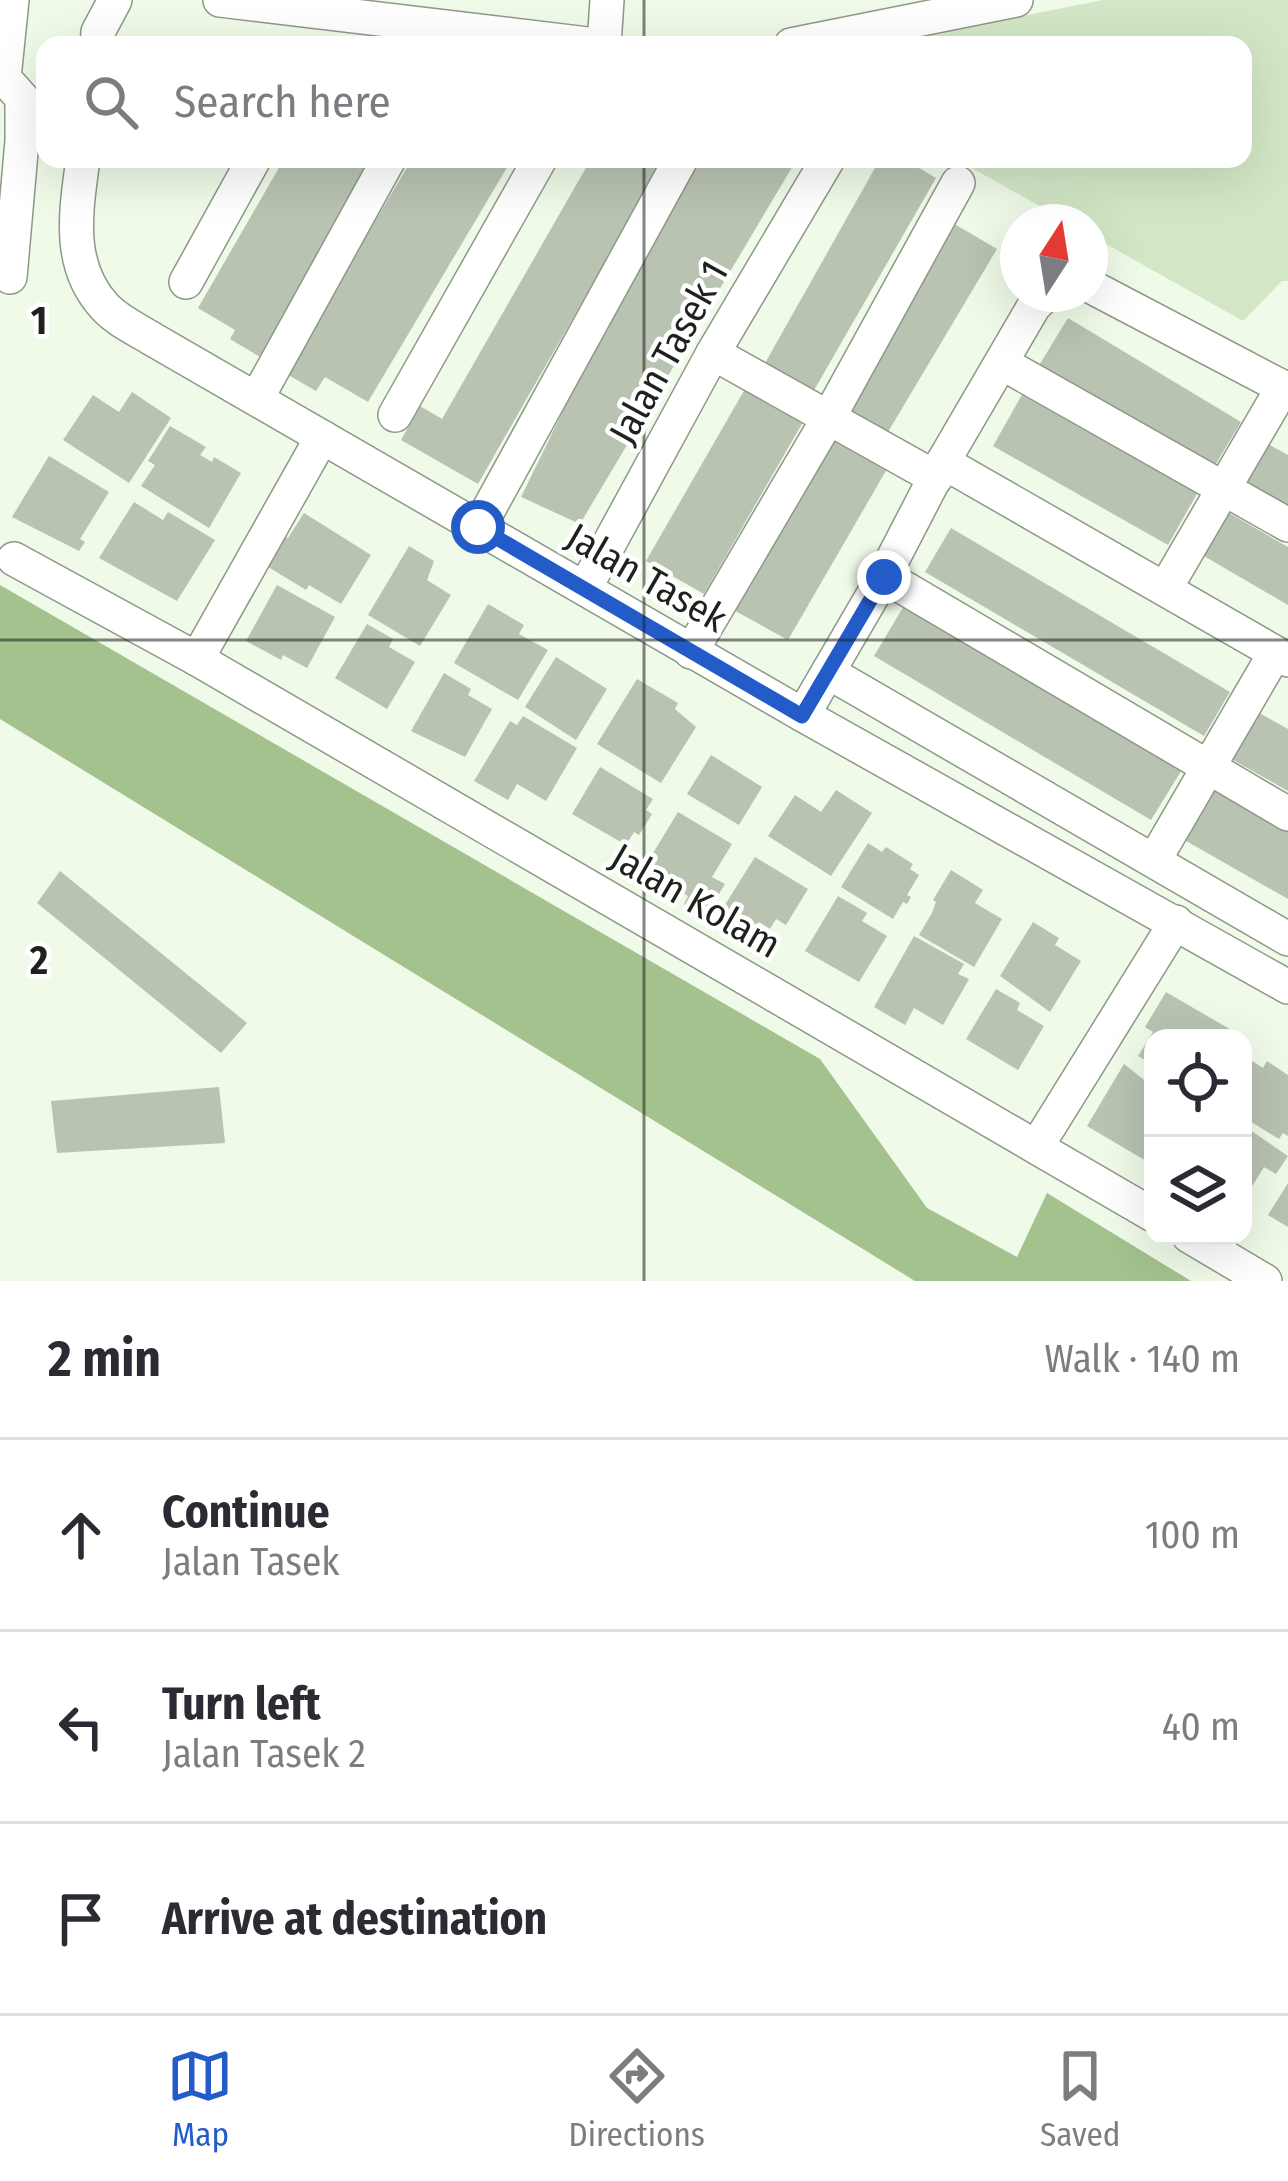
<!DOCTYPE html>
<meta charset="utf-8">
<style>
:root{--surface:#fff;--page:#f2f2f3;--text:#2b2b33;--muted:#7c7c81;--line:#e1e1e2;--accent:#235cc9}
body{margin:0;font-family:"Fira Sans Condensed",sans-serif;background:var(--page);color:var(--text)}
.controls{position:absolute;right:36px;bottom:36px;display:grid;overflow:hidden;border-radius:24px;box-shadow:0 12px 48px #0002}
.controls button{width:108px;height:108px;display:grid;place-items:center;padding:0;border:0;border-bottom:3px solid var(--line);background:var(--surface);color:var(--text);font:60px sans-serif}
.compass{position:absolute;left:1000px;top:204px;width:108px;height:108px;border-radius:50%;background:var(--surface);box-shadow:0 12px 48px #0002;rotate:12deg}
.stop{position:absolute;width:36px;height:36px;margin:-27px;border:9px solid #235cc9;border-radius:50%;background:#fff}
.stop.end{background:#235cc9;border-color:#fff;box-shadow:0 3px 12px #0008}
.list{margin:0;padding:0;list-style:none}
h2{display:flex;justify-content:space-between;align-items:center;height:156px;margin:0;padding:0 48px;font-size:51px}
h2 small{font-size:39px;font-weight:400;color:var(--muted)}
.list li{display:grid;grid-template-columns:78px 1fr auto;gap:36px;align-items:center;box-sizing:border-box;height:192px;padding:0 48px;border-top:3px solid var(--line)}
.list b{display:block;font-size:45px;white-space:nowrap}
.list p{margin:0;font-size:39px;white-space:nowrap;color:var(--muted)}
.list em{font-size:39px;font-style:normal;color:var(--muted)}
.icon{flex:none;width:66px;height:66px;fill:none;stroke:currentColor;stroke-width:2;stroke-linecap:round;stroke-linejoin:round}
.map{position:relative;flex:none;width:1288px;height:1281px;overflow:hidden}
.search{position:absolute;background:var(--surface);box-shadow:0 12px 48px #0002;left:36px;right:36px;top:36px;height:132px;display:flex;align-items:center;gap:30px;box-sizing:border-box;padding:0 42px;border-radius:24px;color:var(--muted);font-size:45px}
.sheet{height:732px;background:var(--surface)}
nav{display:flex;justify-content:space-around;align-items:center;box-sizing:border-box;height:168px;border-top:3px solid var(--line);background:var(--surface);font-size:33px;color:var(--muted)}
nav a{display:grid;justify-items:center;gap:6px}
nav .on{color:var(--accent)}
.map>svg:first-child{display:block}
.green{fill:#d3e7c6}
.forest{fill:#a3c28d}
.building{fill:#b9c3b2}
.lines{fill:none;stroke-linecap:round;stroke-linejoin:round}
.minor-casing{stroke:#8e9887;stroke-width:36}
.minor{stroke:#fff;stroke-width:33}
.route{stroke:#235cc9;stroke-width:15}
.grid{fill:none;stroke:#1e221c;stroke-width:3;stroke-opacity:0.55}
.labels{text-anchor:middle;stroke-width:9;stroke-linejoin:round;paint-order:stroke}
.street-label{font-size:39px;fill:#1e221c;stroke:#fff}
.grid-label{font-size:39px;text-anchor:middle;font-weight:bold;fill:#1e221c;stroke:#fff;stroke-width:9;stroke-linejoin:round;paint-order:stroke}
</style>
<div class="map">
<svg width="1288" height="1281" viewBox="0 0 1288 1281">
<rect width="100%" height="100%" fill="#effae8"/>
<polygon class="green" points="1103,0 1288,0 1288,281 1282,281 1243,321 1090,235 1090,222 1068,222 956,159 1243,159 1243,45 877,45"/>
<polygon class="forest" points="0,585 820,1059 927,1208 1017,1257 1047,1193 1191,1281 915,1281 0,719"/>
<g class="building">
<polygon points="284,159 374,159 260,357 230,339 235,330 198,308"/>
<polygon points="412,159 512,159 368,402 325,377 316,391 285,373"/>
<polygon points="591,159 664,159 478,484 401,440 420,406 442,419"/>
<polygon points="686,159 797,159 580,524 521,497"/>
<polygon points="880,159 904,159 936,178 813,392 764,365"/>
<polygon points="951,222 997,249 885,437 839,410"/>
<polygon points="1068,318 1241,422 1211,472 1038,367"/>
<polygon points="745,389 803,422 704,594 646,561"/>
<polygon points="132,392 171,418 129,483 63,440 93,395 119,412"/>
<polygon points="1023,393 1198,492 1168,545 993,446"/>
<polygon points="170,426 206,447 200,455 212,462 214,457 241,473 209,528 141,486 155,465 148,461"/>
<polygon points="829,436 887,469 788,640 730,608"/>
<polygon points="1261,440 1288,455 1288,509 1238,480"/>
<polygon points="49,456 109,492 80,539 85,542 79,551 12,517"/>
<polygon points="134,502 163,520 168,512 215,540 177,601 99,558"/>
<polygon points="1222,509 1288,547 1288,605 1197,552"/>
<polygon points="304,513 371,555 341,604 309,585 306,590 265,565 283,535 288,538"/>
<polygon points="951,528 1230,692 1204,736 925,572"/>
<polygon points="409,546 434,561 427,580 451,595 420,646 368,615"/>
<polygon points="277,585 335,617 307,668 283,655 281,660 246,641"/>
<polygon points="488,604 524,625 519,634 548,650 518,700 454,663"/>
<polygon points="905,604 1183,768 1151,820 874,656"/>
<polygon points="367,624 393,639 389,647 415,662 387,709 335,678"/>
<polygon points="556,657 607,689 576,740 525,707"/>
<polygon points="444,673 471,689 468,695 492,709 465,757 411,731"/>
<polygon points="637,679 678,703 675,709 696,727 661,783 597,744"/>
<polygon points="1252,709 1288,729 1288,791 1226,756"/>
<polygon points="523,716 577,748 546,801 517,784 508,800 474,781 510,721 517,725"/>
<polygon points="711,755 762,787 739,825 687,794"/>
<polygon points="600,767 653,799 646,810 652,814 639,835 634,832 626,845 572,814"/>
<polygon points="1206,779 1288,826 1288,899 1174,834"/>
<polygon points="836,790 872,813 831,876 768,836 795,795 821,812"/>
<polygon points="678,812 732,844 712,877 725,884 705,917 684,904 688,896 659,878 663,872 647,863"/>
<polygon points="868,843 882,852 886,847 913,864 910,869 919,875 907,895 911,897 907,904 903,902 893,919 841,887"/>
<polygon points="755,857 808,889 786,925 776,919 770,929 759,922 755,928 723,908"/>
<polygon points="951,870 983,890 975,903 1002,919 974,967 919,935 932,913 936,902 933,900"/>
<polygon points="60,871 247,1023 221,1053 37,903"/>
<polygon points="838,896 867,913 862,921 887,936 859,982 805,951"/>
<polygon points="1033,922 1059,938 1055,945 1081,961 1050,1012 1000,976"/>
<polygon points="914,936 964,964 958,974 969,979 943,1025 914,1008 905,1025 874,1007"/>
<polygon points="996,989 1020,1003 1017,1010 1044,1026 1018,1070 966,1039"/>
<polygon points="1166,992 1245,1038 1153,1038 1153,1065 1138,1056 1153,1032 1145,1027"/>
<polygon points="1249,1059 1263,1068 1267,1061 1288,1075 1288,1136 1283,1133 1279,1139 1243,1117 1243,1068"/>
<polygon points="1124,1064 1153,1087 1153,1165 1087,1126"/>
<polygon points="219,1087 225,1143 57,1153 51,1101"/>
<polygon points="1250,1130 1288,1156 1276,1174 1264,1167 1243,1201 1243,1142"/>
<polygon points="1288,1183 1288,1227 1268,1215"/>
</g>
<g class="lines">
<g class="minor-casing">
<g id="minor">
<polyline points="220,0 596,45"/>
<polyline points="97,45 98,32 115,0"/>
<polyline points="604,45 607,0"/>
<polyline points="791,45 1016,0"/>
<polyline points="0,78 4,78 12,0"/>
<polyline points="4,78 22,98 22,141 10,277"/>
<path d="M83,159C76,211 66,265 105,307C118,321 138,330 154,340L803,715L1288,987"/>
<polyline points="186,282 254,159"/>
<polyline points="1090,286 1288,390"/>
<polyline points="713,353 936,478"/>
<polyline points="1002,363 1288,525"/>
<polyline points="257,398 389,159"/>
<polyline points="395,415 540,159"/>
<polyline points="943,462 1288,660"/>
<polyline points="479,527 681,159"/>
<polyline points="14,559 197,659 1153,1215"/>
<polyline points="884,576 1288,814"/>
<polyline points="585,588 713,353 828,159"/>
<polyline points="1165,589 1283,387"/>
<polyline points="691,652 828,419 958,183"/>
<polyline points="197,659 322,437"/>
<polyline points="828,672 1288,939"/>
<polyline points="803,715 884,576 943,462 1034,306 1046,294"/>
<polyline points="1155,859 1275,653"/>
<polyline points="1037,1146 1176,922"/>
<polyline points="1189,1236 1265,1281"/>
</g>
</g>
<use href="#minor" class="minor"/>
</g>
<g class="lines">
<polyline class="route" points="478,527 802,716 884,577"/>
</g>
<path class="grid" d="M644,0V45M644,159V1281M0,640H1288"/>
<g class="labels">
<g class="street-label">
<text transform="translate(668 352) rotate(-61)" y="14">Jalan Tasek 1</text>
<text transform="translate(647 577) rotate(30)" y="14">Jalan Tasek</text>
<text transform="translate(696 900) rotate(30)" y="14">Jalan Kolam</text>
</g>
</g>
<g class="grid-label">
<text x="39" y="334">1</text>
<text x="39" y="974">2</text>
</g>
</svg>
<div class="controls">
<button><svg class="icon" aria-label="locate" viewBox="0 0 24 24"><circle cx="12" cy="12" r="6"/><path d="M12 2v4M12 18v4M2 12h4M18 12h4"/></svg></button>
<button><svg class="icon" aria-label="layers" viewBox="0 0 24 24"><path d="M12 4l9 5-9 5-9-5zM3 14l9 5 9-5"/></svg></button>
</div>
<svg class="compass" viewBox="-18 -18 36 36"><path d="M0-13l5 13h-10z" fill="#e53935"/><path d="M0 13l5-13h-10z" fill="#7c7c81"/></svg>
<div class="stop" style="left:478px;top:527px"></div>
<div class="stop end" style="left:884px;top:577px"></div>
<div class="search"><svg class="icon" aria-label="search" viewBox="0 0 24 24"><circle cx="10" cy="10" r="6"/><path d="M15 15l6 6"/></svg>Search here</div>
</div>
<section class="sheet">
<h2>2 min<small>Walk · 140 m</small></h2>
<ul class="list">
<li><svg class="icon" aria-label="ahead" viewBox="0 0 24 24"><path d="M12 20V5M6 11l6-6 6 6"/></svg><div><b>Continue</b><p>Jalan Tasek</p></div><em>100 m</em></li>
<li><svg class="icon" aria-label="left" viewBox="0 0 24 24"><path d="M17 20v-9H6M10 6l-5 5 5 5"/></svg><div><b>Turn left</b><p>Jalan Tasek 2</p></div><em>40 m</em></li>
<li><svg class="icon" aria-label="arrive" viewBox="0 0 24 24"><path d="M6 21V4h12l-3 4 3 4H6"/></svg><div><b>Arrive at destination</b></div></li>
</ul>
</section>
<nav>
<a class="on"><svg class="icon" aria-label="map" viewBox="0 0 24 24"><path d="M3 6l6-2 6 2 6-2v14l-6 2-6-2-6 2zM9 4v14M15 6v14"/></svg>Map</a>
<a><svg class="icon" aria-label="directions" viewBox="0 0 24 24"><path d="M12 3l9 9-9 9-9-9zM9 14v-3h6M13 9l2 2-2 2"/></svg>Directions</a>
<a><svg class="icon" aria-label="saved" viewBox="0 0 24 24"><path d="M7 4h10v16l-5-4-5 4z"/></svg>Saved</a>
</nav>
